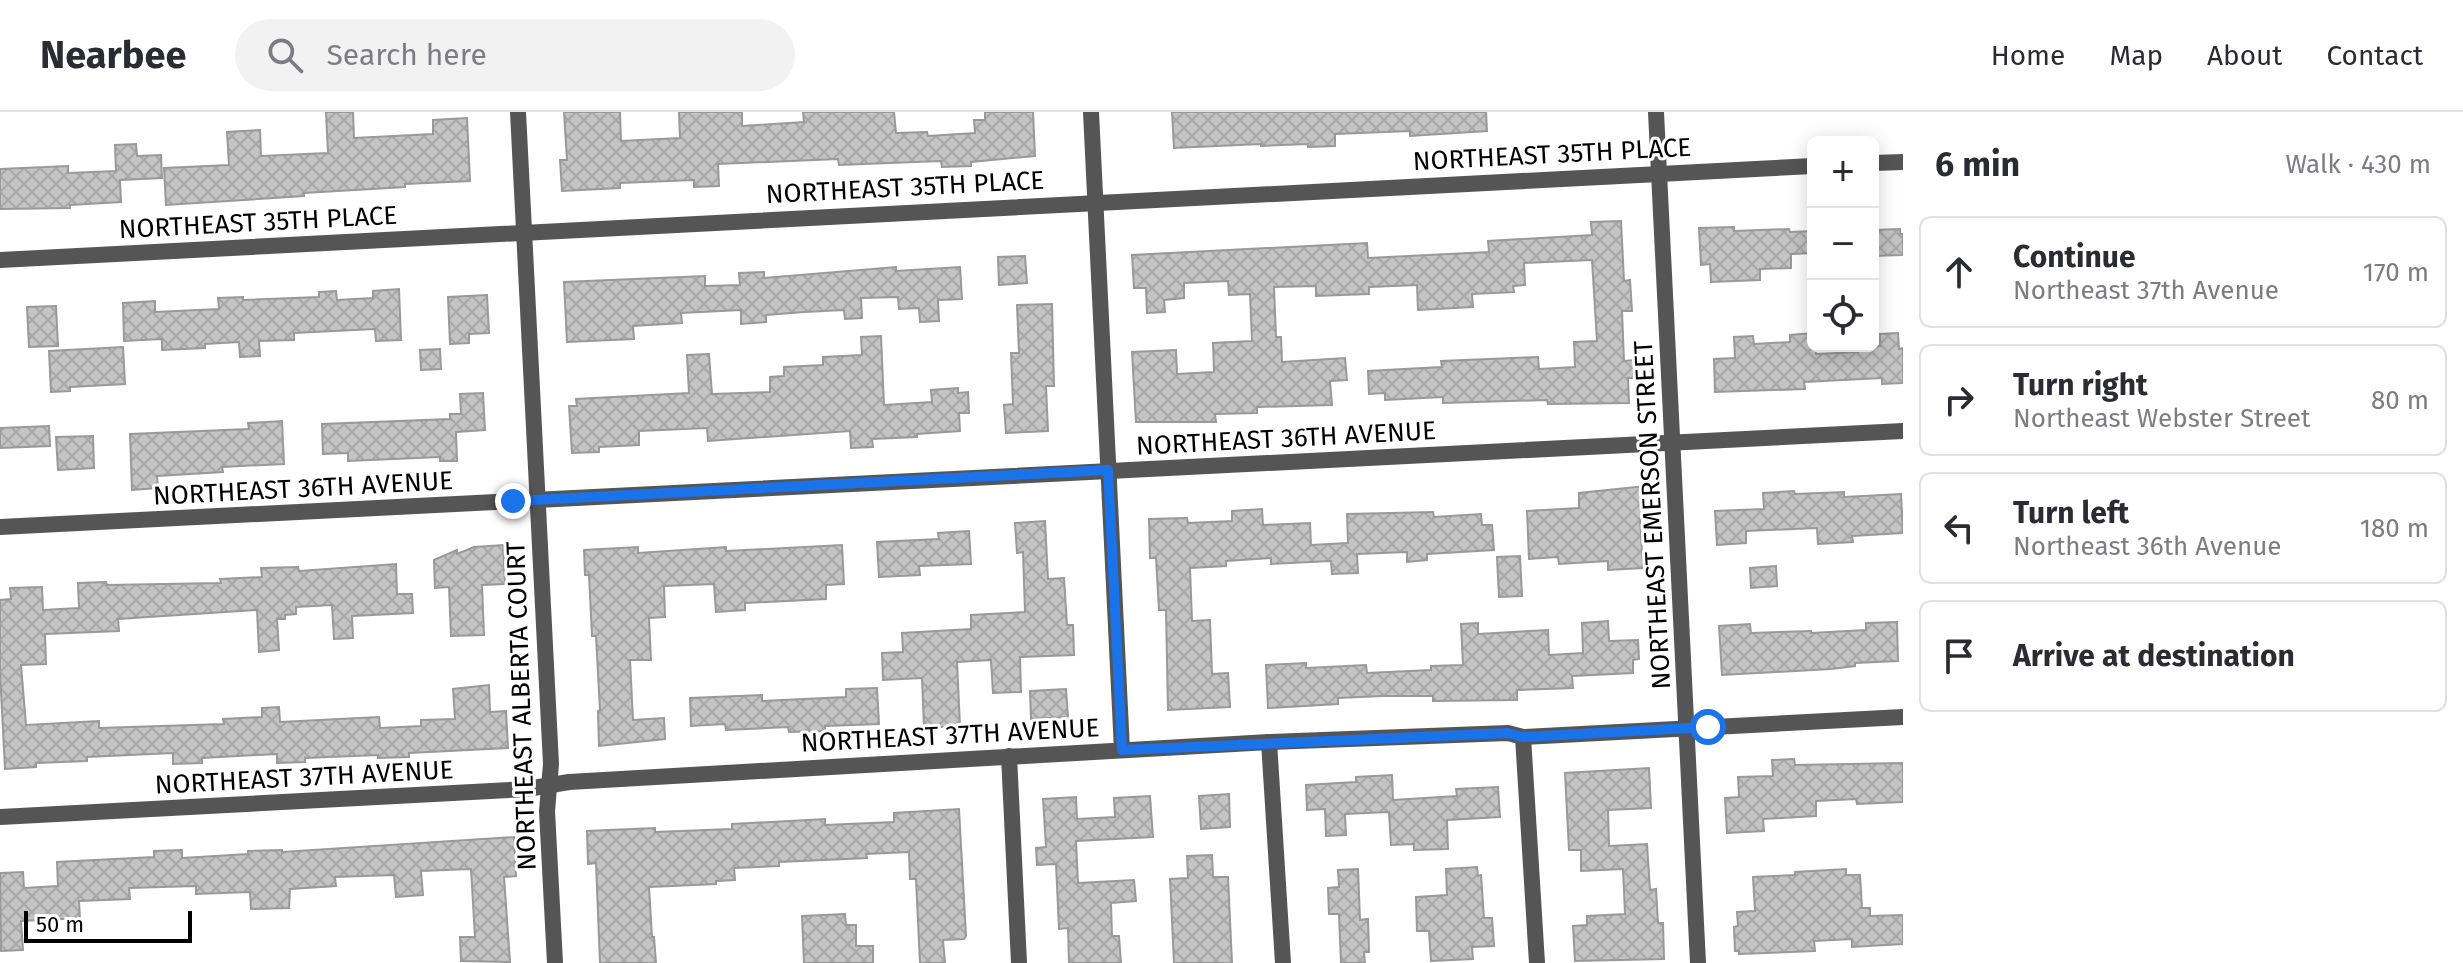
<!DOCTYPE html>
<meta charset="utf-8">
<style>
:root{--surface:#fff;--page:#f2f2f3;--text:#2b2b33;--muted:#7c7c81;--line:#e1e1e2}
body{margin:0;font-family:"Fira Sans",sans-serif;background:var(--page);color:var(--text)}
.controls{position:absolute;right:24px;top:24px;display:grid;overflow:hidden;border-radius:12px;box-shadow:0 4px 20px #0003}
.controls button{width:72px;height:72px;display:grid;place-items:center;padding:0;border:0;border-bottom:2px solid var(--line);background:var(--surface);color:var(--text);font:40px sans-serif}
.scale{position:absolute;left:24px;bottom:20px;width:168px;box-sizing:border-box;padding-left:8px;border:4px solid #000;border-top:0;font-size:22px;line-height:28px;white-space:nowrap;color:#000;-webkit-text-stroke:6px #fff;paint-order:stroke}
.stop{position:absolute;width:24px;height:24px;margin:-18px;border:6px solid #1a73e8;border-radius:50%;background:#fff}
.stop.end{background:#1a73e8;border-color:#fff;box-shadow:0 2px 8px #0008}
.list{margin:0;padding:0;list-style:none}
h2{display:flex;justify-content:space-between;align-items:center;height:104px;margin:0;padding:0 32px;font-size:34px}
h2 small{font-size:26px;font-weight:400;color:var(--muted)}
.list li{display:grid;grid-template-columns:52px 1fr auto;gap:24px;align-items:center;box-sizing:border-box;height:112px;margin:0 16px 16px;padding:0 16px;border:2px solid var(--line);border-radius:12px}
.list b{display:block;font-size:30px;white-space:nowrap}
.list p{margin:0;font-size:26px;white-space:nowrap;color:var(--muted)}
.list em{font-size:26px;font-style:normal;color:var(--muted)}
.icon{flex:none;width:44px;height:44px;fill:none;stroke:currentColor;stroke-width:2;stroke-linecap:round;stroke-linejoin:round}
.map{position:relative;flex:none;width:1903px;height:851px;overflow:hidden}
header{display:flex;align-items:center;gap:48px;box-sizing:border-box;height:112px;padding:0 40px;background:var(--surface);border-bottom:2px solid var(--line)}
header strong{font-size:38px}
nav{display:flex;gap:44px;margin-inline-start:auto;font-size:28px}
.search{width:560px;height:72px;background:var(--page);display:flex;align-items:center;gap:20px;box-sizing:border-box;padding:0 28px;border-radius:44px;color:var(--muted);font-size:30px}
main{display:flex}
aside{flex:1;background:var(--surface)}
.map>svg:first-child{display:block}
.building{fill:url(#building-cross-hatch);stroke:#999;stroke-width:2}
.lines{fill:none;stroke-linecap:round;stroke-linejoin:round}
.street{stroke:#555;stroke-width:16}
.route{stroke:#1a73e8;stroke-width:10}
.labels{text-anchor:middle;stroke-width:6;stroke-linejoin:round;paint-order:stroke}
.street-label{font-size:26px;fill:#000;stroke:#fff}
</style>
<header>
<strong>Nearbee</strong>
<div class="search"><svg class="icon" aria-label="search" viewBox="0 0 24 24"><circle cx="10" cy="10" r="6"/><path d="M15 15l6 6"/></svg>Search here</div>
<nav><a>Home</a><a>Map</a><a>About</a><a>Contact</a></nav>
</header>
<main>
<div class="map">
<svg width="1903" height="851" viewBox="0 0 1903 851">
<defs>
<pattern id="building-cross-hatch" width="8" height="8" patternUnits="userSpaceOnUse" patternTransform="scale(2)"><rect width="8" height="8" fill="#c4c4c4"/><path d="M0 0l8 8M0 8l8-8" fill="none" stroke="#a7a7a7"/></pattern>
</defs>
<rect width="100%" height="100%" fill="#fff"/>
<g class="building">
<polygon points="326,0 353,0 354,26 433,22 433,8 467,6 470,69 405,72 405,75 304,81 304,84 166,93 164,56 229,53 227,20 260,18 261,44 328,41"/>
<polygon points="564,0 620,0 621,29 680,26 679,0 742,0 742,14 804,10 803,0 894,0 896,21 927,20 928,24 975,21 974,8 985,8 985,0 1033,0 1035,44 971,50 971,54 942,55 941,49 839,53 838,47 718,52 719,74 694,75 694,68 620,71 620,76 562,79 560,48 567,48"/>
<polygon points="1172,0 1486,0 1487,19 1410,24 1410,19 1335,22 1335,34 1308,35 1308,32 1261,34 1261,32 1174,36"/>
<polygon points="136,32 137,44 161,43 162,66 120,68 121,90 70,93 70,96 0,97 0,57 68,54 68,61 116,59 115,33"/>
<polygon points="1621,109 1624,169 1630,168 1632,199 1622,199 1624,249 1633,248 1633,266 1628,266 1629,291 1548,292 1547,288 1443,291 1443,285 1385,288 1385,281 1369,282 1368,259 1442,255 1441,249 1538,245 1539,257 1575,255 1574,230 1597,229 1592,148 1524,151 1525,173 1513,174 1514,180 1472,182 1473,195 1418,198 1417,173 1369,175 1369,182 1316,184 1316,174 1274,175 1276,225 1281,225 1282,250 1345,246 1347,268 1330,269 1332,293 1257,295 1257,301 1215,302 1216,310 1136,310 1132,240 1176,238 1177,262 1214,260 1213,231 1252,229 1250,182 1229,183 1228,169 1184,171 1184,186 1164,188 1165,200 1147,201 1146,176 1134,176 1132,143 1367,131 1368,146 1489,140 1488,129 1592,123 1591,110"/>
<polygon points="1734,115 1734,119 1789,117 1790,120 1813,119 1813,141 1791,142 1791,156 1760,157 1760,168 1711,170 1710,152 1701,153 1699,116"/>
<polygon points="1900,117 1900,122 1903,122 1903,143 1873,144 1873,118"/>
<polygon points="1025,144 1027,171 999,173 998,145"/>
<polygon points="896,155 896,159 960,155 962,187 938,188 939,209 920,210 919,196 899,197 898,185 861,186 862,206 845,207 844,198 804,200 766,203 766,210 741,212 741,198 681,201 682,211 633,214 634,227 567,230 564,170 705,164 705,174 740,173 739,161 764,160 764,166"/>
<polygon points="399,177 401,228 376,229 375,217 294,221 294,228 259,229 260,244 240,245 239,230 205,232 205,236 162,238 162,227 124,229 123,191 155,189 155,200 219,197 218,186 243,185 243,188 319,185 319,180 336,179 337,188 373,186 373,179"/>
<polygon points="487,183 489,221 469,222 469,231 450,232 448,185"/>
<polygon points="1052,192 1054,274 1046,274 1048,319 1006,321 1004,293 1013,292 1011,241 1019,241 1017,193"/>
<polygon points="56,194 58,234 29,235 27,195"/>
<polygon points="1813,221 1816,242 1858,240 1858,234 1880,234 1880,222 1898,221 1899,237 1903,236 1903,271 1882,272 1882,266 1804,270 1805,277 1715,280 1714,247 1735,246 1734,225 1753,224 1754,232 1790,230 1790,223"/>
<polygon points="881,224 884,293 932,290 931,278 958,276 958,281 968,280 969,301 959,301 960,319 917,322 917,325 872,327 873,335 851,336 850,319 708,329 707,316 639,319 639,333 599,335 599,340 572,341 569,294 577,294 576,287 689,281 687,243 709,242 712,282 770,280 770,265 784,264 784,255 823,253 823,245 862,243 861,225"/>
<polygon points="123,235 125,272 70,275 70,279 51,280 49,239"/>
<polygon points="440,237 441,257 421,258 420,238"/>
<polygon points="483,281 485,318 456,320 457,349 440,349 440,345 348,349 348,341 323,342 322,312 450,307 450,302 461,302 460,282"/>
<polygon points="282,309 284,352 222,355 223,360 157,364 158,376 132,378 130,322 249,317 248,311"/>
<polygon points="49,314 50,334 0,336 0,316"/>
<polygon points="93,324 94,356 58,358 56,325"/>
<polygon points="1645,374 1646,407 1640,407 1643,456 1608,458 1608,449 1559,452 1558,445 1529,447 1527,399 1579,396 1579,381"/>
<polygon points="1794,379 1795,382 1844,380 1844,385 1901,382 1903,421 1852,424 1853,430 1818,432 1817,416 1746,419 1746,431 1717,433 1715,399 1764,397 1763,381"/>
<polygon points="1262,397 1263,413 1310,411 1311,433 1348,431 1347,402 1433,400 1434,405 1481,402 1482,413 1492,413 1494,438 1427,442 1427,448 1407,450 1407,440 1357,442 1358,461 1332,462 1331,449 1271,452 1271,446 1226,449 1226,454 1190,456 1192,509 1210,508 1212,562 1228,561 1230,595 1168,598 1166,498 1159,498 1156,446 1150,446 1149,407 1187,406 1188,411 1232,409 1232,399"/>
<polygon points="1045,409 1048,467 1064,466 1067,513 1073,513 1074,543 1020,545 1021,580 993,581 991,548 957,550 960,614 924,616 922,566 883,568 882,541 903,540 902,521 971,517 971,503 1025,500 1023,440 1017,441 1015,411"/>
<polygon points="969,419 971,452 919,454 920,463 879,465 877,430 939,427 938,421"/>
<polygon points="503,433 505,472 482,473 484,523 451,524 449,475 435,476 434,448 457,438 457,442 474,435"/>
<polygon points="842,433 844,472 826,473 826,487 745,491 745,498 716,500 714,472 664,474 665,505 649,506 651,548 630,548 633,608 664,606 665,627 599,634 598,599 600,598 596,524 592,524 589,463 585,463 584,438 638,435 638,441 726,435 726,439"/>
<polygon points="1520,444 1522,484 1499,485 1497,445"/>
<polygon points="396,452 397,482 412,482 413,501 352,504 353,526 334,527 332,493 296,495 296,502 285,503 285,507 277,507 279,538 259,540 257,498 118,507 119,519 45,522 46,552 21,553 26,613 99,609 99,616 224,612 223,607 262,605 262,596 279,595 280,610 379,605 380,616 421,614 421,608 455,607 453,577 489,573 490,600 506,599 508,636 409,641 409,645 378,646 378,643 305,646 305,650 277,651 277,642 202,646 202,651 173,652 173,641 87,645 87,649 36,651 36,655 5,657 0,560 0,488 11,487 10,476 42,475 43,498 79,496 78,471 106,470 107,473 221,471 220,467 262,465 261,456 298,455 299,459"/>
<polygon points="1776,454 1777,474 1751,476 1750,456"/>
<polygon points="1608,509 1609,529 1638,528 1639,547 1633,548 1633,561 1572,564 1573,576 1517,578 1517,588 1433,589 1433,584 1383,584 1338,586 1338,592 1268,596 1266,553 1306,551 1306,556 1366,553 1367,561 1431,558 1431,554 1463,553 1461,512 1478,511 1478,522 1548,518 1549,543 1583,541 1582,511"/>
<polygon points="1897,510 1898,549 1855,551 1855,554 1831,557 1722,563 1719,514 1750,512 1751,521 1811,519 1811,521 1866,518 1866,511"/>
<polygon points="877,576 879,612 825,614 825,619 789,620 788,615 726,618 725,612 691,614 690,586 762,583 762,589 846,585 846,577"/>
<polygon points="1066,577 1068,605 1031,607 1030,579"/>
<polygon points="1794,647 1795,653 1903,651 1903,690 1857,692 1856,687 1816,689 1816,704 1763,707 1764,719 1727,721 1725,686 1739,685 1738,665 1773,664 1772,648"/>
<polygon points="1649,656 1651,696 1608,698 1609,734 1647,732 1650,778 1656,777 1658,811 1663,811 1664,847 1575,849 1573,814 1587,813 1587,804 1625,802 1623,757 1581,759 1581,738 1569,738 1565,661"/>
<polygon points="1392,663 1393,688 1457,684 1456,677 1498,675 1500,705 1447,708 1448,737 1414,738 1414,732 1391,733 1389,700 1345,702 1346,723 1326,724 1325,697 1307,698 1306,673 1356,670 1356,665"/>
<polygon points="1229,682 1230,715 1201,717 1199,684"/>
<polygon points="1150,684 1153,725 1076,729 1078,771 1134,768 1136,789 1111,791 1112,824 1119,824 1121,851 1069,851 1068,816 1059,817 1056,752 1037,753 1036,736 1046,735 1043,687 1076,685 1077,707 1115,705 1114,686"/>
<polygon points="959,697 966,824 964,827 943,828 945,851 920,851 916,767 910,767 909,740 866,742 867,746 779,750 779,754 734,756 735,768 716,769 716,772 649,775 652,825 654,825 656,851 600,851 596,751 588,752 587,719 655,716 655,720 732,717 732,712 825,707 825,713 894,710 894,701"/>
<polygon points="514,725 516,764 504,765 510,850 461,849 460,825 475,825 471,757 421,759 423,783 396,785 394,763 335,765 336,774 290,777 289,796 251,797 250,780 196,782 196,774 129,776 130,787 79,789 80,806 21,809 23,838 1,839 0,761 23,760 24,776 58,774 57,750 154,745 154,739 182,738 182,746 248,742 248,739 282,738 282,740"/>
<polygon points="1212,743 1213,765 1228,765 1232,851 1174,851 1170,767 1188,766 1187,744"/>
<polygon points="1477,755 1478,764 1481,763 1484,806 1492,806 1494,834 1472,835 1473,847 1431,849 1429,819 1417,819 1416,785 1447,783 1446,757"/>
<polygon points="1358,757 1360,808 1368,807 1369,840 1364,840 1365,851 1341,851 1339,802 1329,802 1328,776 1339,775 1338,758"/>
<polygon points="1846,757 1846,763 1860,763 1862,796 1870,796 1870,804 1903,803 1903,832 1852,835 1852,827 1814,829 1815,839 1739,842 1739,839 1735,839 1734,815 1738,814 1737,800 1755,799 1753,765 1795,763 1795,760"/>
<polygon points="845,802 846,813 856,813 856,834 873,834 873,851 804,851 802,804"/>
</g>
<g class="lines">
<g class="street">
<polyline points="518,0 551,652 547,699 555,851"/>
<polyline points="1091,0 1122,638"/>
<polyline points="1656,0 1698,851"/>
<polyline points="1873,51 1903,50"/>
<path d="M0,148C604,117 1208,81 1813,54"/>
<polyline points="0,415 1903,319"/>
<polyline points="1523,625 1537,851"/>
<polyline points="1269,630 1283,851"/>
<polyline points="1009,644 1019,851"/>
<polyline points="0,705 527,677 569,670 1269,630 1508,621 1523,625 1903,605"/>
</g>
</g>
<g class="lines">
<polyline class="route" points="513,389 1108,358 1122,638 1508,621 1523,625 1708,615"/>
</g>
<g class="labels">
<g class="street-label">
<text transform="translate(1552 42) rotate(-3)" y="9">NORTHEAST 35TH PLACE</text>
<text transform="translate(905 75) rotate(-3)" y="9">NORTHEAST 35TH PLACE</text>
<text transform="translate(258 110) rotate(-3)" y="9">NORTHEAST 35TH PLACE</text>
<text transform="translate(1286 326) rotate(-3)" y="9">NORTHEAST 36TH AVENUE</text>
<text transform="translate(303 376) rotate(-3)" y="9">NORTHEAST 36TH AVENUE</text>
<text transform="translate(1652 403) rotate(-93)" y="9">NORTHEAST EMERSON STREET</text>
<text transform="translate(521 594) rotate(-92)" y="9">NORTHEAST ALBERTA COURT</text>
<text transform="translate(950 623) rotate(-3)" y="9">NORTHEAST 37TH AVENUE</text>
<text transform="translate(304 665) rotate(-3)" y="9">NORTHEAST 37TH AVENUE</text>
</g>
</g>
</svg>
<div class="controls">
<button>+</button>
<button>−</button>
<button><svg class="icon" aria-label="locate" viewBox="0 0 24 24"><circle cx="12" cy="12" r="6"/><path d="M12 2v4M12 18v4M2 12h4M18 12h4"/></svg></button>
</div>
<div class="scale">50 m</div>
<div class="stop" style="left:1708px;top:615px"></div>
<div class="stop end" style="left:513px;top:389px"></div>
</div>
<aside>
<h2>6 min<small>Walk · 430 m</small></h2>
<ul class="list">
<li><svg class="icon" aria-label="ahead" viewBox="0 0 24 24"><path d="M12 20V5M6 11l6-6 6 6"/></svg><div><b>Continue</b><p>Northeast 37th Avenue</p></div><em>170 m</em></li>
<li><svg class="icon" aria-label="right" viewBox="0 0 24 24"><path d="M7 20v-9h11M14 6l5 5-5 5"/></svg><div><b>Turn right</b><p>Northeast Webster Street</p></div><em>80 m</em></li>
<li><svg class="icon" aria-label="left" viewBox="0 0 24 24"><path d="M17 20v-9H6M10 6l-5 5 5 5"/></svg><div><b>Turn left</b><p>Northeast 36th Avenue</p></div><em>180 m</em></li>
<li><svg class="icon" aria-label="arrive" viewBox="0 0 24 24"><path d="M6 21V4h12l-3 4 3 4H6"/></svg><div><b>Arrive at destination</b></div></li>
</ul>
</aside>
</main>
